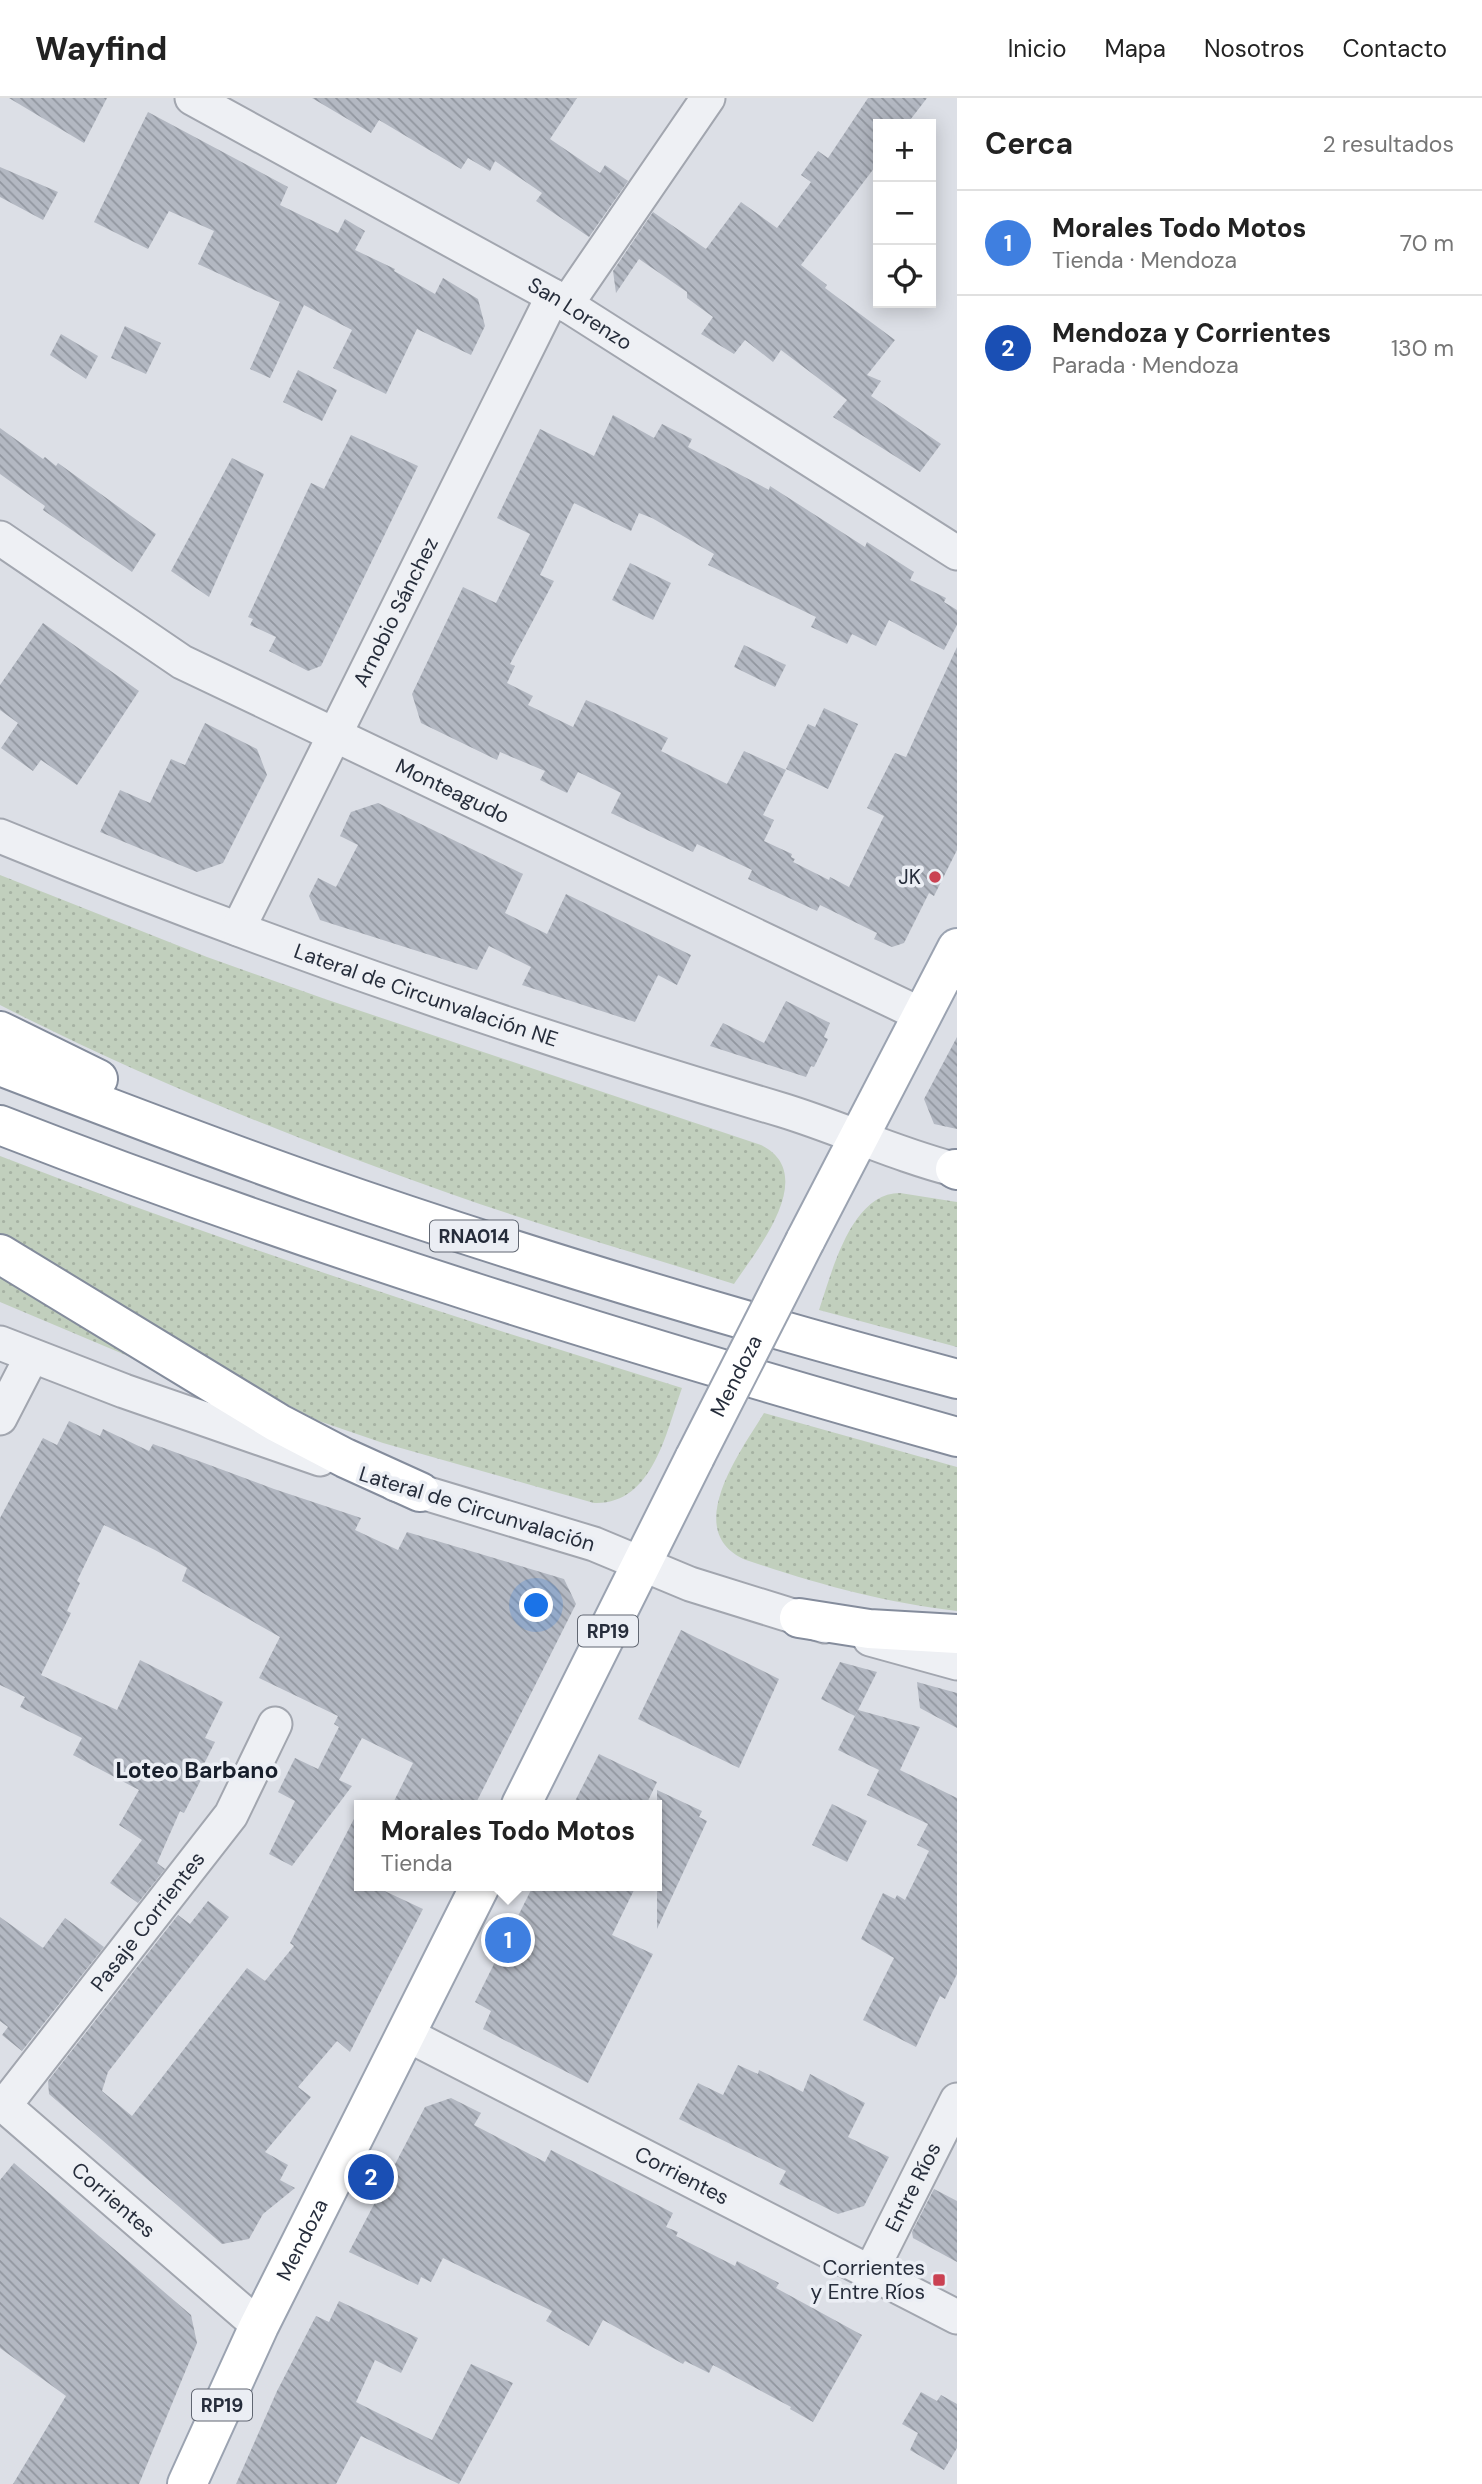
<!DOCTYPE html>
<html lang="es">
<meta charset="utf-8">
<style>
:root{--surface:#fff;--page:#f2f2f2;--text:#222;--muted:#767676;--line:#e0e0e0;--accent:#111827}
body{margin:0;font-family:"DM Sans",sans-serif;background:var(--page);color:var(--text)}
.controls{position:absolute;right:21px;top:21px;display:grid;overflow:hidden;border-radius:0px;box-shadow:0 4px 18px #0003}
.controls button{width:63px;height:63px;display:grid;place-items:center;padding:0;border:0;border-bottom:2px solid var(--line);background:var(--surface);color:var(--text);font:35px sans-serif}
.you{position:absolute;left:537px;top:1508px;width:24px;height:24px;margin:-18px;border:5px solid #fff;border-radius:50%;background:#1a73e8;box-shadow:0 0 0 10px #1a73e833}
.badge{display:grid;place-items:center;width:46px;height:46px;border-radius:50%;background:var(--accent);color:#fff;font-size:23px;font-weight:700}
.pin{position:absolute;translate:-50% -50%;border:4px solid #fff;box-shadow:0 2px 7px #0006}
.popup{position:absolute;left:354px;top:1702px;width:308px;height:91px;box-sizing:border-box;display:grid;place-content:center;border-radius:0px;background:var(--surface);filter:drop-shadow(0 2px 5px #0005);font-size:23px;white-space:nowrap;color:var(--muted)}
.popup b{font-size:26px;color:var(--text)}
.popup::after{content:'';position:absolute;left:50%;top:100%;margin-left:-14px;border:14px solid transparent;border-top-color:var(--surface)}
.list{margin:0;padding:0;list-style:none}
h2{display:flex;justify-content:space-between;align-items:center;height:91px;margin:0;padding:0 28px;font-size:30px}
h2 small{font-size:23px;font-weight:400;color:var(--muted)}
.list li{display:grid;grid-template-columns:46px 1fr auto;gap:21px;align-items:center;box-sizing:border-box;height:105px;padding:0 28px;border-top:2px solid var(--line)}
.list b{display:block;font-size:26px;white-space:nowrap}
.list p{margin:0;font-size:23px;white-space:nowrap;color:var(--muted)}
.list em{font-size:23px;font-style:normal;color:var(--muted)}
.icon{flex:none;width:38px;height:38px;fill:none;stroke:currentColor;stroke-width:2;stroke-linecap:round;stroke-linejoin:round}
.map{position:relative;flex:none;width:957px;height:2386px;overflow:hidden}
header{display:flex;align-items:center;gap:42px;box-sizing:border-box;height:98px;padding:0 35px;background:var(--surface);border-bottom:2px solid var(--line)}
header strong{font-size:33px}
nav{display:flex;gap:38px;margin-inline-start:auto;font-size:24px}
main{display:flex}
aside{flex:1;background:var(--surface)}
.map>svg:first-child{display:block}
.grass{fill:url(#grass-dots)}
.building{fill:url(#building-back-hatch)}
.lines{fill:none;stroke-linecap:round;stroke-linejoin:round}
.minor-casing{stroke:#a2a6af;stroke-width:37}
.major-casing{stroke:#9ba3b1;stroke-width:42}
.highway-casing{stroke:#848c9c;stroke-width:42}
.minor{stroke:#eef0f4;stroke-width:33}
.major{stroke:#fff;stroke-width:38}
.highway{stroke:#fff;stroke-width:38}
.major-bridge-casing{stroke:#9ba3b1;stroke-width:42;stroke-linecap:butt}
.major-bridge{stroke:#fff;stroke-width:38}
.poi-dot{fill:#ca4152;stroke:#ebeef4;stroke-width:2.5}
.labels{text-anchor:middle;stroke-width:7;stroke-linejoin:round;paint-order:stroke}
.shield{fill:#ebeef4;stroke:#616772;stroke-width:2}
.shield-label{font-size:19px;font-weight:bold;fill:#262d3b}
.street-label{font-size:21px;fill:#262d3b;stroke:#ebeef4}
.poi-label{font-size:21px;fill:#262d3b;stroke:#ebeef4;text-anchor:end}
.neighbourhood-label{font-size:23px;font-weight:bold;fill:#181f2c;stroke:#ebeef4}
</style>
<header>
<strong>Wayfind</strong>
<nav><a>Inicio</a><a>Mapa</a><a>Nosotros</a><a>Contacto</a></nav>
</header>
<main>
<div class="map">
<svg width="957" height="2386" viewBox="0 0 957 2386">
<defs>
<pattern id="grass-dots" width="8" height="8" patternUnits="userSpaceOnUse" patternTransform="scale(1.75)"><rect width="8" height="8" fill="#c1cfbd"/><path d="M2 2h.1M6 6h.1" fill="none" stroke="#a6b2a3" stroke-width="1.8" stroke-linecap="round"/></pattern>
<pattern id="building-back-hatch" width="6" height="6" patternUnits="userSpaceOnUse" patternTransform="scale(1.75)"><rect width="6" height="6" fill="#b3b8c2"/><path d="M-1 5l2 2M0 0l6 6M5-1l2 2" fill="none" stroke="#91969f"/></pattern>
</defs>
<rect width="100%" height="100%" fill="#dcdfe6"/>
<g class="grass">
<path d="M0,777L207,859L325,901L761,1047C820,1076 756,1153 734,1186C640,1156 544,1129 451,1096C298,1042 145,981 0,907Z"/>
<path d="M0,1058C224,1145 453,1219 682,1290C666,1334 653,1407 594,1405L383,1345L319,1323L237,1280L0,1135Z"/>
<path d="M900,1095L957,1104V1249L819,1212C832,1174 851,1095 900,1095Z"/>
<polygon points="0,1169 173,1277 0,1204"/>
<path d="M764,1315L957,1369V1513C881,1504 817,1486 746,1462C680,1434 741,1353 764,1315Z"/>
</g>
<g class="building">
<polygon points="9,0 107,0 84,45"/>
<polygon points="312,0 577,0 550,41 600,75 605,67 628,83 589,139 536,103 542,95 495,63 490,73 468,60 461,71 379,22 371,35"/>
<polygon points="868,0 927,0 907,26 878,26 878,65 801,167 827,187 825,190 895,242 867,277 881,283 871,298 941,346 920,374 833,319 847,302 781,252 773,264 745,242 734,256 701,236 713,219 687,200 687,194 639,161 616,195 613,173 653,114 706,151 741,104 777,130 811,84 801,77 818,53 828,60"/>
<polygon points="148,14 288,89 280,107 338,135 345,121 365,133 355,152 395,171 394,173 435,196 443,180 478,201 485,228 471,257 417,231 386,296 333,270 352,232 304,207 270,280 250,271 280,204 198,166 214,133 169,113 148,151 94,124"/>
<polygon points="0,69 58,94 43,122 0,99"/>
<polygon points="125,228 161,245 146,276 111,260"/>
<polygon points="61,236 98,258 86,281 50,257"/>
<polygon points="298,272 337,292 322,323 283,304"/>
<polygon points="613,317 654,340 662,326 692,341 688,349 769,392 770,388 865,449 867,444 914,474 910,482 946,500 944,504 957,512 957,527 944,552 889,522 876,548 852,536 847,546 811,529 816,519 708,467 714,456 652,420 639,415 631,433 574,405 540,477 554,483 510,566 515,568 507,585 533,598 528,607 573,629 586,602 609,612 668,640 661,653 727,686 744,653 786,672 763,717 774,722 764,743 792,756 791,759 795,761 793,764 829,782 830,779 849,789 884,718 867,710 895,655 906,659 957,549 957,752 934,798 929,795 904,845 892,849 874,841 877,835 820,807 817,813 748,781 752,772 697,746 693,754 611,715 621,695 599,684 578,674 567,695 540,682 545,673 500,654 497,662 421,625 412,596 463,489 496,505 530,436 497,420 540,331 594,358"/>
<polygon points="0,330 43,361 45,359 56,368 58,365 156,436 132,474 43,412 45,408 0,376"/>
<polygon points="351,337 418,368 321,568 308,573 269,553 276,539 250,527 253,521 248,519 311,385 324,391"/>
<polygon points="232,360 264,376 209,499 171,473"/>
<polygon points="630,465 671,485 653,522 612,502"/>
<polygon points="43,525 139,593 77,687 41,662 33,673 1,650 18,625 0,612 0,587"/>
<polygon points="744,547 786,567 775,589 734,569"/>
<polygon points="824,610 858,626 828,691 786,671 808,626 815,629"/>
<polygon points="205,625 257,651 267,677 223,765 197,774 100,734 120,692 150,705 171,661 185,667"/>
<polygon points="378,705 523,776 505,815 547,836 566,796 691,857 677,887 658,877 635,924 522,887 531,869 489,848 477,872 320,822 309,798 318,780 336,789 358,747 340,738 351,714"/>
<polygon points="786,903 830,925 824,939 828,941 814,969 811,968 806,979 710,948 723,925 764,945"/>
<polygon points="957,939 957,1031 934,1026 924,1001"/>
<polygon points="69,1323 100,1338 103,1331 149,1353 153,1346 274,1391 361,1420 355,1432 398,1452 407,1434 564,1481 576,1506 475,1707 392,1707 413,1665 362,1640 339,1682 352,1688 292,1768 269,1756 295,1703 278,1694 295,1660 318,1671 339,1629 334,1626 338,1618 259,1580 280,1539 182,1483 187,1470 155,1452 104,1427 77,1483 80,1485 67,1513 71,1515 41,1577 117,1612 140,1562 223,1604 205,1640 215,1644 204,1666 208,1668 184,1715 180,1713 157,1765 165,1771 138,1805 110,1785 142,1742 119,1727 139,1692 73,1657 82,1640 20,1609 25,1599 0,1587 0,1420 43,1340 57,1347"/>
<polygon points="681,1532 779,1581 739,1670 638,1621"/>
<polygon points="840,1564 877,1574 855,1618 821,1601"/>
<polygon points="917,1584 957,1595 957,1630 920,1610"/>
<polygon points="858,1612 920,1629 900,1672 957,1700 957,1876 945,1901 940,1898 916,1949 863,1922 894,1860 861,1841 883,1795 895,1801 897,1797 905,1802 929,1753 917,1747 928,1726 867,1697 879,1672 838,1652"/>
<polygon points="599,1656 657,1684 646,1707 573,1707"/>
<polygon points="657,1692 702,1713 699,1719 707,1723 657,1831"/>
<polygon points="832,1706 867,1723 847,1764 812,1747"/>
<polygon points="359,1711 359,1788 374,1788 423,1811 350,1954 337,1943 298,1989 311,1999 265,2054 288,2067 280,2082 295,2090 263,2116 249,2141 222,2146 49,1996 48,1983 178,1817 190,1826 208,1803 229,1819 108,1974 102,1993 132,2018 247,1870 265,1883 294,1848 290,1845"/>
<polygon points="533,1788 636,1788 612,1837 653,1856 588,1985 483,1931 491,1913 475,1904"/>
<polygon points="0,1819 43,1850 65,1820 104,1849 22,1953 2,1937 8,1929 0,1923"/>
<polygon points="738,1967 758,1976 759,1972 803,1994 810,1976 865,2005 848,2039 889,2059 864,2108 838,2116 779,2086 786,2073 679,2021 698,1985 723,1997"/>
<polygon points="451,2000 481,2015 474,2027 545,2064 551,2052 673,2115 666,2129 678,2134 676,2138 735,2168 737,2163 779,2185 776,2190 862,2237 813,2324 790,2311 791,2309 713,2267 709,2275 685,2263 683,2266 603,2222 589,2248 546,2223 552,2213 443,2160 431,2184 421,2179 418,2187 349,2154 425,2009"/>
<polygon points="14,2065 191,2217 197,2245 139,2386 13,2386 66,2298 0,2250 0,2082"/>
<polygon points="934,2091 957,2103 957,2164 913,2140 912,2134"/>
<polygon points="339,2203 418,2240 401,2275 375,2262 356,2304 432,2342 471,2266 513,2285 459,2386 361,2338 336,2386 236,2386 277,2293 316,2218 329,2224"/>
<polygon points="921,2294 937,2303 941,2297 957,2306 957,2350 944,2372 910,2352 918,2335 902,2326"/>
</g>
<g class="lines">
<g class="minor-casing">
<g id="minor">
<path id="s1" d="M192,0L553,198L957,455"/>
<polyline points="566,207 708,0"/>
<path id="s2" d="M0,440L182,564L922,917"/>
<path id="s3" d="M0,738C255,843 518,934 782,1012C841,1030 897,1057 957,1072"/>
<path id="s4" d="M238,831L553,198"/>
<polyline points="0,1245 124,1293 320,1361"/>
<polyline points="0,1320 32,1258"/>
<polyline points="395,1386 594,1446 690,1486 825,1528"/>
<polyline points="870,1541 957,1565"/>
<path id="s5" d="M406,1936L957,2219"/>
<path id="s6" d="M0,2004L259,2228"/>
<path id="s7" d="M4,2008L231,1717L275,1626"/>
<path id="s8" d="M870,2175L957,2002"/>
</g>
</g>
<g class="major-casing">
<g id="major">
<polyline points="805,1143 957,850"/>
<polyline points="521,1707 695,1359"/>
<path id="s9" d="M187,2386L259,2228L480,1788"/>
</g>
</g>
<g class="highway-casing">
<g id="highway">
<polyline points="0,933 98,981"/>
<path d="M0,968C104,1008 208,1048 313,1085C524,1159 741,1223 957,1281"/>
<path d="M0,1027C313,1149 634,1248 957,1339"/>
<polyline points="955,1071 957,1072"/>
<polyline points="0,1156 278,1325 345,1360 420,1394"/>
<polyline points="799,1520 869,1531 957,1536"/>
</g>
</g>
<use href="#minor" class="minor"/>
<use href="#major" class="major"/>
<use href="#highway" class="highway"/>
<g class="major-bridge-casing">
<g id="major-bridge">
<path id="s10" d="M695,1359L805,1143"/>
</g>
</g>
<use href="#major-bridge" class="major-bridge"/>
</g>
<g class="poi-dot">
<circle cx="935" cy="779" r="7"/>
<rect x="932" y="2175" width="14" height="14" rx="3.5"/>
</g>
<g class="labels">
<g class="shield">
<rect x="430" y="1122.5" width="88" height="31" rx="5"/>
<rect x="578" y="1517.5" width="60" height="31" rx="5"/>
<rect x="192" y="2291.5" width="60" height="31" rx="5"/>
</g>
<g class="shield-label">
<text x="474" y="1145">RNA014</text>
<text x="608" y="1540">RP19</text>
<text x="222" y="2314">RP19</text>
</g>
<g class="street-label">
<text dy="7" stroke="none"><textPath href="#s1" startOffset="444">San Lorenzo</textPath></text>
<text dy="7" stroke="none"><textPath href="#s4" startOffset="354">Arnobio Sánchez</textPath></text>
<text dy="7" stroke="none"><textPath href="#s2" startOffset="520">Monteagudo</textPath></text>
<text dy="7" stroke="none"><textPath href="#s3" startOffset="455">Lateral de Circunvalación NE</textPath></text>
<text dy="7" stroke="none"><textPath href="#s10" startOffset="91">Mendoza</textPath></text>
<text transform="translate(477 1411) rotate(17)" y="7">Lateral de Circunvalación</text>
<text dy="7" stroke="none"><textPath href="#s7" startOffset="234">Pasaje Corrientes</textPath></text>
<text dy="7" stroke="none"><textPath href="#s5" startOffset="310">Corrientes</textPath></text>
<text dy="7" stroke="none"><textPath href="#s8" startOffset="96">Entre Ríos</textPath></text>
<text dy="7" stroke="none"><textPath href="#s6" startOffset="150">Corrientes</textPath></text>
<text dy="7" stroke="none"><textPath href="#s9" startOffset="270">Mendoza</textPath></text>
</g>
<g class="poi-label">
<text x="921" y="786">JK</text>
<text x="925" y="2177">Corrientes<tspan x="925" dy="24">y Entre Ríos</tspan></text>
</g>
<g class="neighbourhood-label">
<text x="197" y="1680">Loteo Barbano</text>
</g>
</g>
</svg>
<div class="controls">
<button>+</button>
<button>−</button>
<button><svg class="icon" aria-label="locate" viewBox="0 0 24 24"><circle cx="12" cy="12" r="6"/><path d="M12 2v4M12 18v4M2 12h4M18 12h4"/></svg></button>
</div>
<div class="you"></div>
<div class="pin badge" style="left:508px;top:1842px;background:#3f7fe0">1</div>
<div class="popup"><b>Morales Todo Motos</b>Tienda</div>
<div class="pin badge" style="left:371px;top:2079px;background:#1a4fb4">2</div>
</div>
<aside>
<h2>Cerca<small>2 resultados</small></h2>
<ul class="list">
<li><span class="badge" style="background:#3f7fe0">1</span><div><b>Morales Todo Motos</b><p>Tienda · Mendoza</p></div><em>70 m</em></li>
<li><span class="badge" style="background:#1a4fb4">2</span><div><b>Mendoza y Corrientes</b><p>Parada · Mendoza</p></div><em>130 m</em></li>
</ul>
</aside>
</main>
